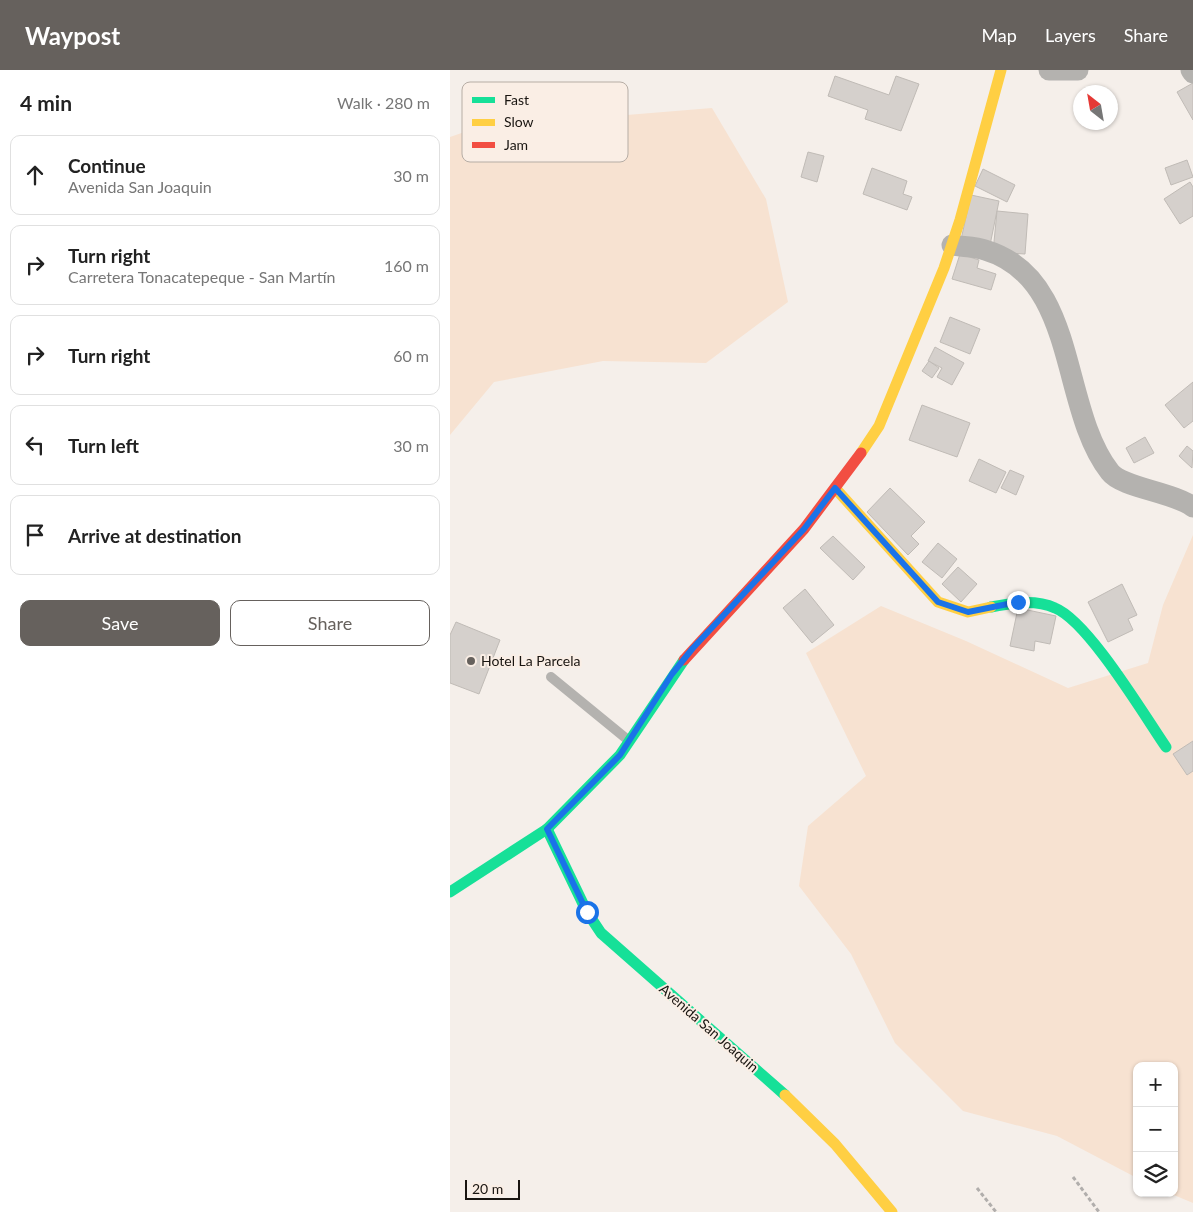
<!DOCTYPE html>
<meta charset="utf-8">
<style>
:root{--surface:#fff;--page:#f6f6f6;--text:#222;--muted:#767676;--line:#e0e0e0;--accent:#66615d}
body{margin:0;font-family:Lato,sans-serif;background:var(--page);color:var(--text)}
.controls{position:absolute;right:15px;bottom:15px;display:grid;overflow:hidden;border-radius:10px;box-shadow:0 1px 4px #0004}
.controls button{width:45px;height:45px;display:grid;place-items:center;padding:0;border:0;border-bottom:1px solid var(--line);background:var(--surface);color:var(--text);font:25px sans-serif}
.compass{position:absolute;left:623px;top:15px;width:45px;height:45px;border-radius:50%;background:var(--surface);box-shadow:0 1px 4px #0004;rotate:329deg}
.scale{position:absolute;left:15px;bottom:12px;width:55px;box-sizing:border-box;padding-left:5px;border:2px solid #191511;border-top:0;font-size:14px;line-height:18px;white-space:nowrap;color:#191511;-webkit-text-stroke:4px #faeee5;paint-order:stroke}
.stop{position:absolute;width:15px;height:15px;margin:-11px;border:4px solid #1a73e8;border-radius:50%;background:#fff}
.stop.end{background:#1a73e8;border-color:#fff;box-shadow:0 1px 5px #0008}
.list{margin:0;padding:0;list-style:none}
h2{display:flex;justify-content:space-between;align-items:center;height:65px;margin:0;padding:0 20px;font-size:21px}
h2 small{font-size:16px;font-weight:400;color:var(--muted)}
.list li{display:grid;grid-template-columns:32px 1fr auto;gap:15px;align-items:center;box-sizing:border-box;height:80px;margin:0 10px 10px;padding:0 10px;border:1px solid var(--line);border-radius:10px}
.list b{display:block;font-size:19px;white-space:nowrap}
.list p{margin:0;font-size:16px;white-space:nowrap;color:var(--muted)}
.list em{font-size:16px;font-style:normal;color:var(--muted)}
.actions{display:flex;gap:10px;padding:15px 20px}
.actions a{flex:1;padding:11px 0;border:1px solid var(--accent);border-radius:10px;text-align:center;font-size:18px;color:var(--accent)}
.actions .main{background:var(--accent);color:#fff}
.icon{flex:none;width:28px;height:28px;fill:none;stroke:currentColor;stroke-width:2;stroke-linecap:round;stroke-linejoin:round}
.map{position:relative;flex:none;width:743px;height:1142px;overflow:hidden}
header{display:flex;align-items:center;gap:30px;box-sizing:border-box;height:70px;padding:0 25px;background:var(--accent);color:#fff}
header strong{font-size:24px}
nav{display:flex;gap:28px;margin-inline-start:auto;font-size:18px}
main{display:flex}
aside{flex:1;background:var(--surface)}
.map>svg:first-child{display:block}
.green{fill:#f7e2d1}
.building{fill:#d5d0cc;stroke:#c0bbb6}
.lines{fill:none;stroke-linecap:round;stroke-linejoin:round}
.path{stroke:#b1aeac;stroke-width:3;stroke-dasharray:4 2.5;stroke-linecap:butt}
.lane{stroke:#b4b2af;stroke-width:10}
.street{stroke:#b4b2af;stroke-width:21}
.fast{stroke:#16e098;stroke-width:11}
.slow{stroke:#ffcf43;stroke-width:11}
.jam{stroke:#f24e42;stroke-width:11}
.route{stroke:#1a73e8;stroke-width:6}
.poi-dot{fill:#66615d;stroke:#faeee5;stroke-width:2}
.labels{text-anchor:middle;stroke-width:4;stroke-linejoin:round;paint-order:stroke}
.poi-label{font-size:14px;fill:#191511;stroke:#faeee5;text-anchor:start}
.street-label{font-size:14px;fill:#191511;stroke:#faeee5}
.key{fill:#faeee5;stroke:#b6ada5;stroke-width:1}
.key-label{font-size:14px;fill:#191511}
</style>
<header>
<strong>Waypost</strong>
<nav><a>Map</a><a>Layers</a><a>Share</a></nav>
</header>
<main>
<aside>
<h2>4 min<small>Walk · 280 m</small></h2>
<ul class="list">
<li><svg class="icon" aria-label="ahead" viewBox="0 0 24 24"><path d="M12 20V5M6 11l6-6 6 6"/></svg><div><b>Continue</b><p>Avenida San Joaquin</p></div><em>30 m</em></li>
<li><svg class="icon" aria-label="right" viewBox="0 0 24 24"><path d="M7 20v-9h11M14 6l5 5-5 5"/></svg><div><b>Turn right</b><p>Carretera Tonacatepeque - San Martín</p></div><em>160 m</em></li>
<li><svg class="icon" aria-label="right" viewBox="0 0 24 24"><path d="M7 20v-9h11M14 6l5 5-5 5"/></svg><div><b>Turn right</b></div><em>60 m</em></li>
<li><svg class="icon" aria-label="left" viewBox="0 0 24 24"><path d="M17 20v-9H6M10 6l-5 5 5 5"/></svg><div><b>Turn left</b></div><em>30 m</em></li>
<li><svg class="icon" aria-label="arrive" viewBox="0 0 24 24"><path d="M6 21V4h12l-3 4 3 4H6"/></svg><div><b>Arrive at destination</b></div></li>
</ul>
<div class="actions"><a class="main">Save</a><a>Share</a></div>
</aside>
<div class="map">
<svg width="743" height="1142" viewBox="0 0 743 1142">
<rect width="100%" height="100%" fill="#f5efea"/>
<g class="green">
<polygon points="262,38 316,129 338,232 256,293 153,291 44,312 0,365 0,67 29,57"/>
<polygon points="743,465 743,1133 719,1123 724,1123 724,996 687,996 687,1108 607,1066 513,1041 445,973 401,884 349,816 358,756 416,706 356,583 431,536 516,571 618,618 698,593 713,535"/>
</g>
<g class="building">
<polygon points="385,6 439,25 446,6 469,14 451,61 415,49 418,40 378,26"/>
<polygon points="743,13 743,50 727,22"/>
<polygon points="358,82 374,86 367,112 351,107"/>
<polygon points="737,90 743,107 721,115 715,98"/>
<polygon points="422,98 457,111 453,124 462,127 457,140 413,124"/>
<polygon points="533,99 565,115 557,132 525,116"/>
<polygon points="740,112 743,117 743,146 730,154 714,129"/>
<polygon points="521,125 549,131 539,180 510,174"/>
<polygon points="547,141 578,144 575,184 543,182"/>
<polygon points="510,184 529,190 527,198 546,204 541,220 502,209"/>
<polygon points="500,247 530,259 520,284 490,272"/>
<polygon points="485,277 514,293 502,315 487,307 492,298 478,291"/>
<polygon points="479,291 489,298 482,308 472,301"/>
<polygon points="743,312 743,351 734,358 715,335"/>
<polygon points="472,335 520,353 507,387 459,370"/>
<polygon points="695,367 704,383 684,393 676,378"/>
<polygon points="737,376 743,381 742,398 729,386"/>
<polygon points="529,389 556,402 546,423 519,411"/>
<polygon points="560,400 574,406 566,425 551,418"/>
<polygon points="440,418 475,452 461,466 469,474 458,485 417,442"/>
<polygon points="383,466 415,497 403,510 370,478"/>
<polygon points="488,473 507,489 492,508 472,492"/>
<polygon points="508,497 527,514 511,532 492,514"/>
<polygon points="672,514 687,545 678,549 683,560 658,572 638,532"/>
<polygon points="355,519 384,555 362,573 333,538"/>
<polygon points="568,538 606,546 600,574 585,571 584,581 560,576"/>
<polygon points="6,552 50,570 29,624 0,613 0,565"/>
<polygon points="743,671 743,701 737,705 723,684"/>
</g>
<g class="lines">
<g class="path">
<polyline points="623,1107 649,1142"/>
<polyline points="527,1118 546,1142"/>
</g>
<polyline class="lane" points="101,607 178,670"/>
<g class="street">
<polyline points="599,0 628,0"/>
<polyline points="741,0 743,3"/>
<path d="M502,175C512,177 525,176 535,180C629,208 609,337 660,402C672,418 724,422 743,437"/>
</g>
<g class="fast">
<path d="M541,537C561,533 585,529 605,538C638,551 694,645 716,677"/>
<polyline points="97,759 137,842 151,863 335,1025"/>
<polyline points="0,822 97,759 170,685 234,590"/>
</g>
<g class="slow">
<polyline points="411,383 429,356 494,198 510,150 551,0"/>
<polyline points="385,418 488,532 518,542 541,537"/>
<polyline points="335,1025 385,1074 442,1142"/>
</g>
<polyline class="jam" points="234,590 354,459 411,383"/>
</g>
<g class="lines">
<polyline class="route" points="137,842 97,759 170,685 222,604 243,578 354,459 385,418 488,532 518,542 568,532"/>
</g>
<circle class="poi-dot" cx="21" cy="591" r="5"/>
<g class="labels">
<g class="poi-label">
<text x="31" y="596">Hotel La Parcela</text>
</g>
<g class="street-label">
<text transform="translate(259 958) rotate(41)" y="5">Avenida San Joaquin</text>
</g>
</g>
<rect x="12" y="12" width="166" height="80" rx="8" class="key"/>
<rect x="22" y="27" width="23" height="6" fill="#16e098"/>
<rect x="22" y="49" width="23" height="7" fill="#ffcf43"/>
<rect x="22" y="72" width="23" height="6" fill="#f24e42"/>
<g class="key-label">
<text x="54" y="35">Fast</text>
<text x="54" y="57">Slow</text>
<text x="54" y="80">Jam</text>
</g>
</svg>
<div class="controls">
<button>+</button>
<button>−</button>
<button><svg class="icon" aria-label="layers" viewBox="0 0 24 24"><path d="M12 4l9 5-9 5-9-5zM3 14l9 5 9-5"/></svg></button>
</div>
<svg class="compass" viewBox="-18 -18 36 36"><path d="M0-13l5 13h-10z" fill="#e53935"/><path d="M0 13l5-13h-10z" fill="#767676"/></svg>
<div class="scale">20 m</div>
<div class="stop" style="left:137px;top:842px"></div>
<div class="stop end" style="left:568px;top:532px"></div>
</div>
</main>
